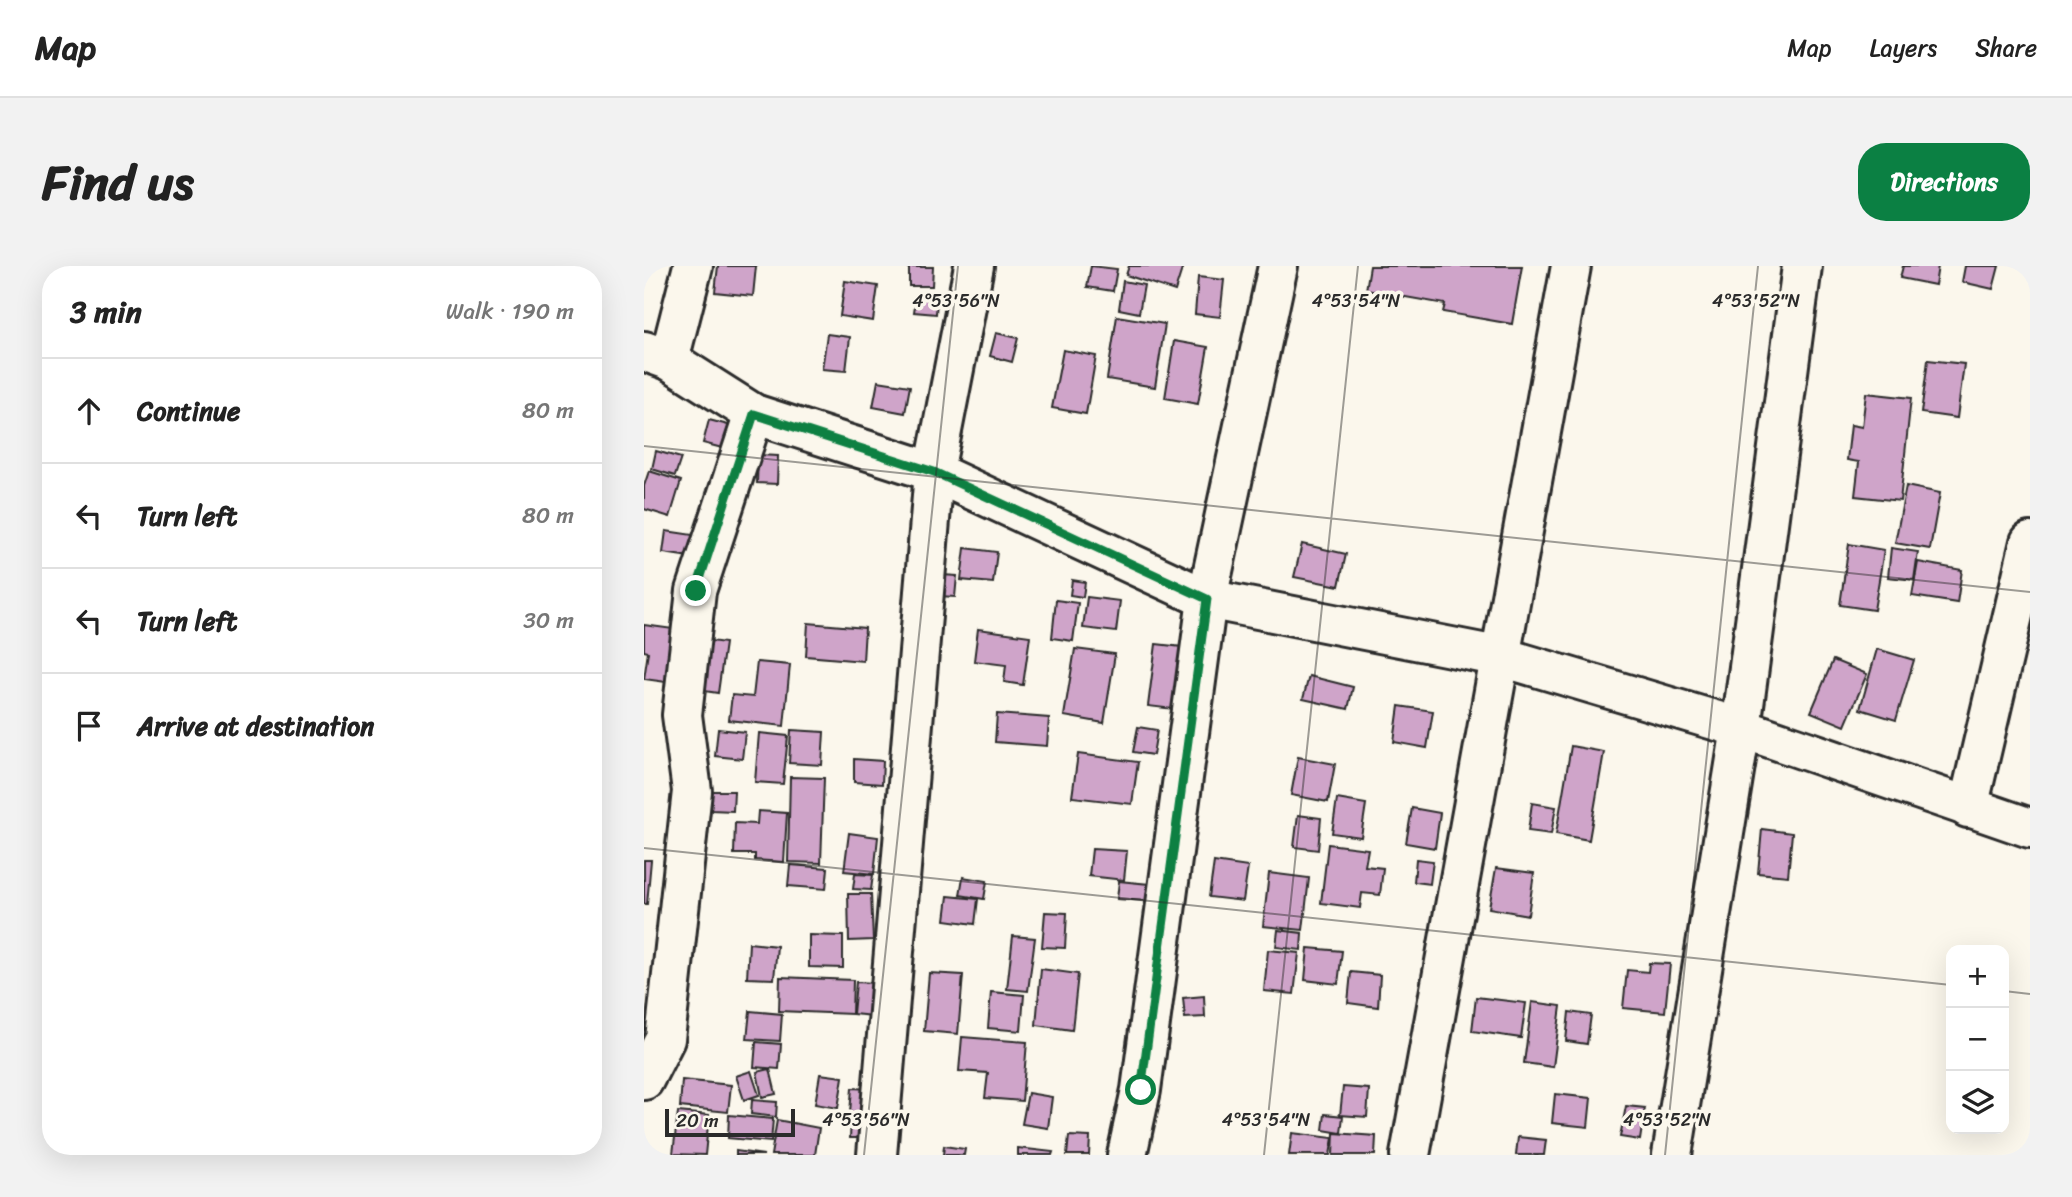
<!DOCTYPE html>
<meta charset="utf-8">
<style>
:root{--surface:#fff;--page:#f2f2f2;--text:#222;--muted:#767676;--line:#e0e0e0;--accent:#0b8043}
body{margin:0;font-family:Sriracha,sans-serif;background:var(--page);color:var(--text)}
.controls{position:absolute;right:21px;bottom:21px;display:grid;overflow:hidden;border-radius:14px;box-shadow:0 7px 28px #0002}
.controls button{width:63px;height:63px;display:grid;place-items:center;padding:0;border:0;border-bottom:2px solid var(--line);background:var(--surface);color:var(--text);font:35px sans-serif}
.scale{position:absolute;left:21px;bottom:18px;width:130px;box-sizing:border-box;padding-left:7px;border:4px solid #2b2b2b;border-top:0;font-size:19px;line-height:24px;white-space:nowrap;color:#2b2b2b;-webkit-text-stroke:5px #fbf7ec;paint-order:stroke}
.stop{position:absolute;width:21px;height:21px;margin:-16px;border:5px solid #0b8043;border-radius:50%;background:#fff}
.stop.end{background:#0b8043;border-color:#fff;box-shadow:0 2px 7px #0008}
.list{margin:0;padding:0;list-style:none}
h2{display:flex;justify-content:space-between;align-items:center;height:91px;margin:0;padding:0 28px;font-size:30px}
h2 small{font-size:23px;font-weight:400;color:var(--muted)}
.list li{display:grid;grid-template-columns:46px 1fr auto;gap:21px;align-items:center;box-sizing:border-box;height:105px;padding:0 28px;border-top:2px solid var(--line)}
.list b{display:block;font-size:26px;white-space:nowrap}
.list em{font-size:23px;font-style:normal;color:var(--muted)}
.icon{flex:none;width:38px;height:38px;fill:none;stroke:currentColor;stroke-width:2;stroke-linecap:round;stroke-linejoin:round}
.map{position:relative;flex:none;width:1386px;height:889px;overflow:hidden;border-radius:28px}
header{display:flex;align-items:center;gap:42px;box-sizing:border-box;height:98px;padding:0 35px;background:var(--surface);border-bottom:2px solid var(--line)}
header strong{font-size:33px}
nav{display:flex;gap:38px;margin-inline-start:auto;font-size:24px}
.intro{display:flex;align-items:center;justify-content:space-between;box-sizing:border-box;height:168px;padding:0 42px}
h1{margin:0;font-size:49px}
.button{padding:18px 32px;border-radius:28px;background:var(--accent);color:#fff;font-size:24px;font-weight:700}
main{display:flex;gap:42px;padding:0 42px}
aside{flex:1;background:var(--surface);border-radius:28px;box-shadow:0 7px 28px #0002}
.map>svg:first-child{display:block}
.building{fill:#cfa4c9;stroke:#2b2b2b;stroke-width:2}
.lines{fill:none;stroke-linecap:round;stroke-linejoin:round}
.street-casing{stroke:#2b2b2b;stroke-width:44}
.street{stroke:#fbf7ec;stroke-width:38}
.route{stroke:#0b8043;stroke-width:9}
.ticks{fill:none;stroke:#2b2b2b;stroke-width:2;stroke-opacity:0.45}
.ticks-label{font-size:18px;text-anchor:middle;fill:#2b2b2b;stroke:#fbf7ec;stroke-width:7;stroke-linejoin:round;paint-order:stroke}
</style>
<header>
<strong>Map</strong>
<nav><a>Map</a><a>Layers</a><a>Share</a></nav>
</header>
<div class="intro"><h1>Find us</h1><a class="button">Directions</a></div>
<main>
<aside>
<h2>3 min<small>Walk · 190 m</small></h2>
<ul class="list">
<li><svg class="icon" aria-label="ahead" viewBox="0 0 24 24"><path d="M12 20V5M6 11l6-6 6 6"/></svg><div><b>Continue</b></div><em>80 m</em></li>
<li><svg class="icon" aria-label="left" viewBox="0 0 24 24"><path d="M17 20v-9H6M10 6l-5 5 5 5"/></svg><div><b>Turn left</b></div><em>80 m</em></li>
<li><svg class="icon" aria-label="left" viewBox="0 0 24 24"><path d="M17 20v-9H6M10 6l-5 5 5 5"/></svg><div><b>Turn left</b></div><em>30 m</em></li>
<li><svg class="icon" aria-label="arrive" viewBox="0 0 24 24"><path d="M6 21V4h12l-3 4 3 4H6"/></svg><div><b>Arrive at destination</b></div></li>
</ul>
</aside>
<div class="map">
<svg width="1386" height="889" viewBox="0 0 1386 889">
<rect width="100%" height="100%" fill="#fbf7ec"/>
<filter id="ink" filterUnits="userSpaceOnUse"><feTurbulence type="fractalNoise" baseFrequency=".0143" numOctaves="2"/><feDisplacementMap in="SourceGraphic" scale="14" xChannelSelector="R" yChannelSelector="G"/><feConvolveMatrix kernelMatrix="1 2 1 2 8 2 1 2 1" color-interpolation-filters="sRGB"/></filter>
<g filter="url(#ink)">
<g class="building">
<polygon points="74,0 112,0 109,30 71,26"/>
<polygon points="447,0 473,3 469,25 443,21"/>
<polygon points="485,0 539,0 531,25 482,9"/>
<polygon points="726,0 878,0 868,58 799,46 801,38 722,24"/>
<polygon points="1259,0 1294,0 1291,19 1256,12"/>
<polygon points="1321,0 1355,0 1349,23 1318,16"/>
<polygon points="265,1 289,1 288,20 265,20"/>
<polygon points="554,11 580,14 576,51 551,48"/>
<polygon points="201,15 234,20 229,55 196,50"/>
<polygon points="479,15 500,19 495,47 475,43"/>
<polygon points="272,32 293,34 292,48 270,46"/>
<polygon points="473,50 521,58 511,121 463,113"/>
<polygon points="352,67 374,72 368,96 346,90"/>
<polygon points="183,68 206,71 202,105 178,103"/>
<polygon points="530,75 564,81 554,138 521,132"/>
<polygon points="419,84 452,90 442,148 408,142"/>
<polygon points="1284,94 1320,98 1313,152 1277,147"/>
<polygon points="234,115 266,120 261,147 229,141"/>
<polygon points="1222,127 1267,132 1256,235 1211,230 1215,196 1203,194 1207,159 1218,161"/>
<polygon points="65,154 88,160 82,183 59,177"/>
<polygon points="12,185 37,192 31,210 8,203"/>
<polygon points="114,189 134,190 133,218 113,217"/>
<polygon points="5,205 37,215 26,251 0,243 0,220"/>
<polygon points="1262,220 1296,227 1286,283 1251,277"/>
<polygon points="22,265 49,269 46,291 19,287"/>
<polygon points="658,278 702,288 695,320 650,311"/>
<polygon points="1205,278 1240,284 1230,344 1196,339"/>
<polygon points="321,282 353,286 349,317 317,314"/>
<polygon points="1247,282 1274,286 1270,314 1244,311"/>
<polygon points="1274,296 1318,304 1313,337 1268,330"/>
<polygon points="298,309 313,310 311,331 295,330"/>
<polygon points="428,314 441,316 439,331 426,329"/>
<polygon points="443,331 476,335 472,366 439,362"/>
<polygon points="412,334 434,337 429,375 408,372"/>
<polygon points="164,357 221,362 219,395 162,390"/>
<polygon points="0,359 44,365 37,418 0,413 4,386 0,385"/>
<polygon points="334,363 386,370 379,419 360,416 362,399 330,395"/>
<polygon points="60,374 81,377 74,427 54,424"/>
<polygon points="512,378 538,381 529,443 504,440"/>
<polygon points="431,383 471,388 460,457 420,450"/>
<polygon points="1233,383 1270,394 1252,454 1216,443"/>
<polygon points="1189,394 1223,408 1201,460 1167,446"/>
<polygon points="113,396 146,399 140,460 85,454 88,429 109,431"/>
<polygon points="665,410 709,421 704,443 659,433"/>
<polygon points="755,440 789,445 783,482 750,476"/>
<polygon points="353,448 405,452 403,480 351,476"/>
<polygon points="494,461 513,464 509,489 489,486"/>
<polygon points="74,463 101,466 98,493 71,490"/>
<polygon points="147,464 180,466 178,499 145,497"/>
<polygon points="115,467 144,470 139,518 111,516"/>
<polygon points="927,480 960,486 945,574 912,568"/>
<polygon points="434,488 494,496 488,538 428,531"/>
<polygon points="654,491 691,498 684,536 647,529"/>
<polygon points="210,493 239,495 238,518 210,516"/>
<polygon points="146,511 180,512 177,597 144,596"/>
<polygon points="68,525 90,525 89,545 67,544"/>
<polygon points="693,533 722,538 717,571 688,567"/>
<polygon points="888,537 912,541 907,568 884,565"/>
<polygon points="768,542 796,547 791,582 762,577"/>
<polygon points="114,545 143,547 140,596 111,594 111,588 90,588 91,557 113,558"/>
<polygon points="654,549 677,552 674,584 650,581"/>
<polygon points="1118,563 1148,567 1144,610 1114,607"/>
<polygon points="205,567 234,571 230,608 200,605"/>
<polygon points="684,578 724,583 721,600 739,602 736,629 718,627 716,642 677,637"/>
<polygon points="448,583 483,585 480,614 445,610"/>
<polygon points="772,593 789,595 786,618 770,616"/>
<polygon points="0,594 7,594 3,638 0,638"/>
<polygon points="570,596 604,601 599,635 565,631"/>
<polygon points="146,599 184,602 182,623 144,620"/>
<polygon points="852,602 890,607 884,649 845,642"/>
<polygon points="625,607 665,612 659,664 619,660"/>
<polygon points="211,608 229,609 227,624 209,623"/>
<polygon points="319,611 343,615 340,633 316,629"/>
<polygon points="475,615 505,618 504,635 473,633"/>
<polygon points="204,628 227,628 229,674 205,675"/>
<polygon points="304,630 334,633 331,658 301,654"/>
<polygon points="401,646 423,647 421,682 398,681"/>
<polygon points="634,664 658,667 657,684 632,681"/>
<polygon points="165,669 199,670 199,702 165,701"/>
<polygon points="369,670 391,672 384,725 363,723"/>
<polygon points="105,677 133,680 130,713 103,712"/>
<polygon points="664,682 698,685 694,718 661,714"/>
<polygon points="624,684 655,687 650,728 620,725"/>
<polygon points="1005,697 1026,698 1021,746 979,742 983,704 1004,706"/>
<polygon points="397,703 434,708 428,764 392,759"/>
<polygon points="707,706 736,709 734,741 704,737"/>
<polygon points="285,707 319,709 314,768 280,765"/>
<polygon points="136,711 209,714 208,748 135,745"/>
<polygon points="212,716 231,717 229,750 209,748"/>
<polygon points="347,726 380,729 377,765 344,762"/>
<polygon points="560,730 561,751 541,752 539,732"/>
<polygon points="832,731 882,737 877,772 828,765"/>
<polygon points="888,736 917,740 909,801 880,797"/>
<polygon points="106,745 138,748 136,775 103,773"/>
<polygon points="925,746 947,749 943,778 922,775"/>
<polygon points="318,771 383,776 378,835 341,832 344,807 315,805"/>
<polygon points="112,776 137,778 135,803 110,801"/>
<polygon points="126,803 132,828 118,831 113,806"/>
<polygon points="107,805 115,829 100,834 92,810"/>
<polygon points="176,808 199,811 194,842 171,838"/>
<polygon points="38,814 87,819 84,846 36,841"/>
<polygon points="699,821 725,823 723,851 696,849"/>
<polygon points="208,822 226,823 224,849 206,847"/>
<polygon points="384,827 408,831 404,862 378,858"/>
<polygon points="911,828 947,832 944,861 908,857"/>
<polygon points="108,834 133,836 132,851 107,848"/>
<polygon points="982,840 1001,842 996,874 976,871"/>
<polygon points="34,846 65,849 61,889 29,888"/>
<polygon points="681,848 699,850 697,867 679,864"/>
<polygon points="85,849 129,853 127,876 84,872"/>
<polygon points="133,854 175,862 171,889 127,889"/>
<polygon points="207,854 223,855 222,872 206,872"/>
<polygon points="648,867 689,872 686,889 645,889"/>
<polygon points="690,867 732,870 731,889 689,889"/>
<polygon points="425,870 446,871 445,889 423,889"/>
<polygon points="874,871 902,874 900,889 872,889"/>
<polygon points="300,880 321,883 320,889 299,889"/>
<polygon points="374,882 409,886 408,889 374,889"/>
<polygon points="92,885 120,889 92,889"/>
</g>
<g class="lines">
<g class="street-casing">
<g id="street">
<polyline points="0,85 25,94 110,148 290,206 563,333 858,391 1097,462 1386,562"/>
<polyline points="25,94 49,0"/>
<polyline points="1324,542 1386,276"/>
<polyline points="0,814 21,773 48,525 38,449 52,325 110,148"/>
<polyline points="233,889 290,206 330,0"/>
<polyline points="483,889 497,824 563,333 634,0"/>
<polyline points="766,889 927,0"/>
<polyline points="1028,889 1097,462 1158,0"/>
</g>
</g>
<use href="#street" class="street"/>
</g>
</g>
<g class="lines" filter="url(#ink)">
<polyline class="route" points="52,325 110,148 290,206 563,333 497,824"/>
</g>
<path class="ticks" d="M0,180L1386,326M0,582L1307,719M1360,725L1386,728M220,889L314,0M620,889L714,0M1021,889L1114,0"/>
<g class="ticks-label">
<text x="312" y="41">4°53'56"N</text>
<text x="712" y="41">4°53'54"N</text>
<text x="1112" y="41">4°53'52"N</text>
<text x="222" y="860">4°53'56"N</text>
<text x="622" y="860">4°53'54"N</text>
<text x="1023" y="860">4°53'52"N</text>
</g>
</svg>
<div class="controls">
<button>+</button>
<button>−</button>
<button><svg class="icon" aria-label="layers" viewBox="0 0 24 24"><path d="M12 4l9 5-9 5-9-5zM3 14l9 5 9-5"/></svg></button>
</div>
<div class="scale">20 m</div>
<div class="stop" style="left:497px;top:824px"></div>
<div class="stop end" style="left:52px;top:325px"></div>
</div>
</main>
